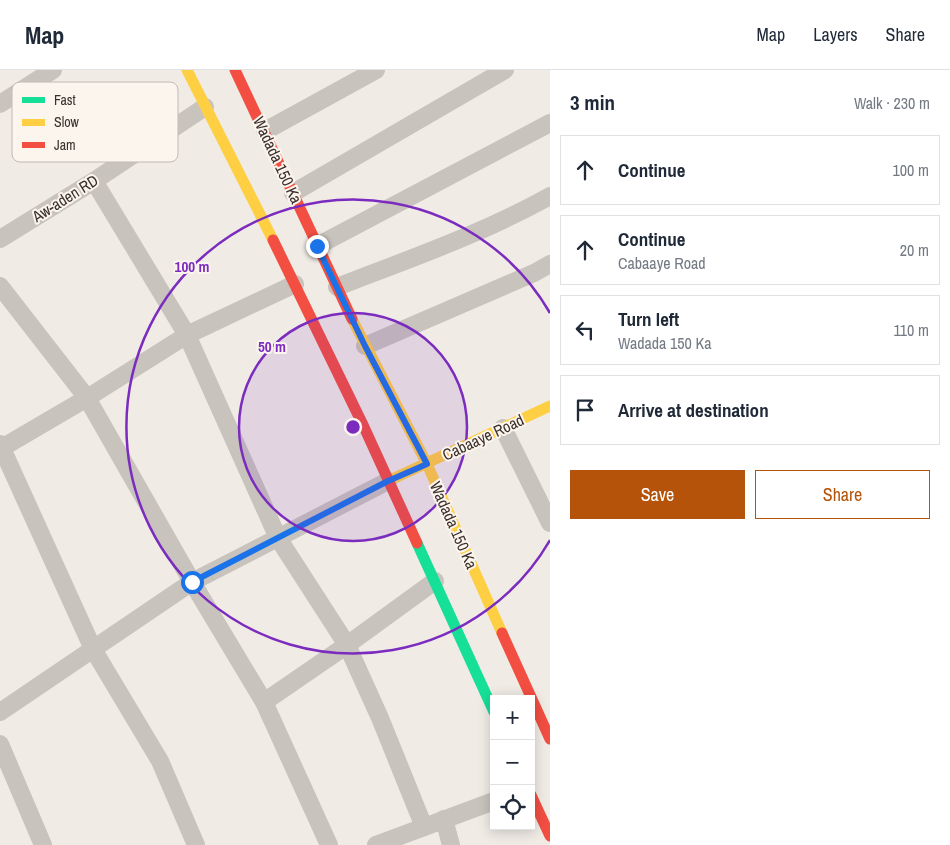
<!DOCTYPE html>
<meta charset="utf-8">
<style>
:root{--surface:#fff;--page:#f6f6f7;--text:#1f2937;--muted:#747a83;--line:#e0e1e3;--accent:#b45309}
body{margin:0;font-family:"Archivo Narrow",sans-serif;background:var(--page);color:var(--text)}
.controls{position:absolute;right:15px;bottom:15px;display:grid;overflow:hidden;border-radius:0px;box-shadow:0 2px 12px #0003}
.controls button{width:45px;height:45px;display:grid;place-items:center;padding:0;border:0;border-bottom:1px solid var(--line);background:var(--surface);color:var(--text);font:25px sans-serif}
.stop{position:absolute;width:15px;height:15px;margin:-11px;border:4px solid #1a73e8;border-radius:50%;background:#fff}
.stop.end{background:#1a73e8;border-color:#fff;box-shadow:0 1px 5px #0008}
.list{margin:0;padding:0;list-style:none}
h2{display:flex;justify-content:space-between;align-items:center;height:65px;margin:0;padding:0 20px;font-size:21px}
h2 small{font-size:16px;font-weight:400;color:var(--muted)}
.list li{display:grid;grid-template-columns:32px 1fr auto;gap:15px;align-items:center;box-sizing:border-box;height:70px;margin:0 10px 10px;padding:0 10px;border:1px solid var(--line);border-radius:0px}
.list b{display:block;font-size:19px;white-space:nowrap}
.list p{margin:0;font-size:16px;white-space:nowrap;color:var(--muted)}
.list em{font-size:16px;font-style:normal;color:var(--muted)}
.actions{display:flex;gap:10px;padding:15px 20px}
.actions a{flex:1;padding:11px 0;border:1px solid var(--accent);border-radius:0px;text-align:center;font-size:18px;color:var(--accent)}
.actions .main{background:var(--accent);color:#fff}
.icon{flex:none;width:28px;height:28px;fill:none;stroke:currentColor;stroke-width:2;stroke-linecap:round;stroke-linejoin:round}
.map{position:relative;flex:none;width:550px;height:775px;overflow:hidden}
header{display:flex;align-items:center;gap:30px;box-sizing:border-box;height:70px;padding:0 25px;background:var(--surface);border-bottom:1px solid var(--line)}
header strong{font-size:24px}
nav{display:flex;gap:28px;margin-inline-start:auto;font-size:18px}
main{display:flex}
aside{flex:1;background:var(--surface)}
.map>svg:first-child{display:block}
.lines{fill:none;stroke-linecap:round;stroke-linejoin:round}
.street{stroke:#c9c3be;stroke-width:18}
.fast{stroke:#16e098;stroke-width:11}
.slow{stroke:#ffcf43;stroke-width:11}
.jam{stroke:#f24e42;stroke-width:11}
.route{stroke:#1a73e8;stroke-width:6}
.ring{fill:none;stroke:#7b2cbf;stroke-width:2.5}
.labels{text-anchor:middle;stroke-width:4;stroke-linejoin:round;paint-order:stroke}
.street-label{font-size:16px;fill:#3b302b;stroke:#fbf5ee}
.key{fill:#fbf5ee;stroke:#c1bab4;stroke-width:1}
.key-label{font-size:14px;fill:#3b302b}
.centre{fill:#7b2cbf;stroke:#fbf5ee;stroke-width:2.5}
.ring-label{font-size:15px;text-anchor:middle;font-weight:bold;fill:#7b2cbf;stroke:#fbf5ee;stroke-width:4;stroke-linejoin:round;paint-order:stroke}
</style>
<header>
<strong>Map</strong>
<nav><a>Map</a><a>Layers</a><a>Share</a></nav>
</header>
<main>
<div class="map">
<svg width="550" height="775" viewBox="0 0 550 775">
<rect width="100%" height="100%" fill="#f0ebe5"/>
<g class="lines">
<g class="street">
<polyline points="0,34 53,0"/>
<polyline points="265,61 376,0"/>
<polyline points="94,111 187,265 278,468 347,575 380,648 424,757"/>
<polyline points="293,123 505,0"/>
<polyline points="0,169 94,111 205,37"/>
<polyline points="317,176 550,53"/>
<polyline points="0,216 87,328 192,512 264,632 329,775"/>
<path d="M337,217C409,189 482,164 550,126"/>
<polyline points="365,276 534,203 550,194"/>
<polyline points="503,358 550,453"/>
<polyline points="0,374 93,579 160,691 196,775"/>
<polyline points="0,379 87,328 187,265 295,214"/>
<polyline points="264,632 347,575 435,511"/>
<polyline points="0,642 192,512 388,411"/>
<polyline points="0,674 43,775"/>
<polyline points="444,749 451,775"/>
<polyline points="376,775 494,731"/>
</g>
<polyline class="fast" points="417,473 494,642"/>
<g class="slow">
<polyline points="187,0 273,170"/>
<polyline points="352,249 427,394 502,563"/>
<polyline points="388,411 550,336"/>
</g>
<g class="jam">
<polyline points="235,0 352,249"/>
<polyline points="273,170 364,357 417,473"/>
<polyline points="502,563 550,669"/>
<polyline points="531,725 550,766"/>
</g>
</g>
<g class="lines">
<polyline class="route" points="192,512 388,411 427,394 365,276 317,176"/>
</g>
<circle cx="353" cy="357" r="114" fill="#7b2cbf" fill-opacity=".12"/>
<g class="ring">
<circle cx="353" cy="357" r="114"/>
<path d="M550 470A227 227 0 1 1 550 243"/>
</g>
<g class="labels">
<g class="street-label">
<text transform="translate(278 90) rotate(65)" y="6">Wadada 150 Ka</text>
<text transform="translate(65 128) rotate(-32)" y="6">Aw-aden RD</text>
<text transform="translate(483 367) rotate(-25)" y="6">Cabaaye Road</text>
<text transform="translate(454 455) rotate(66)" y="6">Wadada 150 Ka</text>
</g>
</g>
<rect x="12" y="12" width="166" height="80" rx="8" class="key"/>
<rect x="22" y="27" width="23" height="6" fill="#16e098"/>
<rect x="22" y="49" width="23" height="7" fill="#ffcf43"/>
<rect x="22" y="72" width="23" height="6" fill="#f24e42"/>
<g class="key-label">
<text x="54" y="35">Fast</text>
<text x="54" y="57">Slow</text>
<text x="54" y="80">Jam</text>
</g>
<circle cx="353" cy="357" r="8" class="centre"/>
<g class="ring-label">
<text x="192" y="202">100 m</text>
<text x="272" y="282">50 m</text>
</g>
</svg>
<div class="controls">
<button>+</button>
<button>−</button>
<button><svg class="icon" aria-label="locate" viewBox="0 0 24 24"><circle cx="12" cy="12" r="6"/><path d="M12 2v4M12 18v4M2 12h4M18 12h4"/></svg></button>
</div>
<div class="stop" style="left:192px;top:512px"></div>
<div class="stop end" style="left:317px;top:176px"></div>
</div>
<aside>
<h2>3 min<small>Walk · 230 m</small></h2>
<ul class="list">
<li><svg class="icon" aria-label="ahead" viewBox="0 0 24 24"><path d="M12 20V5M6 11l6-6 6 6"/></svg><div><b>Continue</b></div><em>100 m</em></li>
<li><svg class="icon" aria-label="ahead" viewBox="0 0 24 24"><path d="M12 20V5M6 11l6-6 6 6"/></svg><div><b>Continue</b><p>Cabaaye Road</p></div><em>20 m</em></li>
<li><svg class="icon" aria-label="left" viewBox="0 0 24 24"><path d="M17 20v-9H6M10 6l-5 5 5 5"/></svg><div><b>Turn left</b><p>Wadada 150 Ka</p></div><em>110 m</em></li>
<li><svg class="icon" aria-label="arrive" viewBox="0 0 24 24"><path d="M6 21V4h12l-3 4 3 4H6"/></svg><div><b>Arrive at destination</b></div></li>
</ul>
<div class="actions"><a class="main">Save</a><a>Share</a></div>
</aside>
</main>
